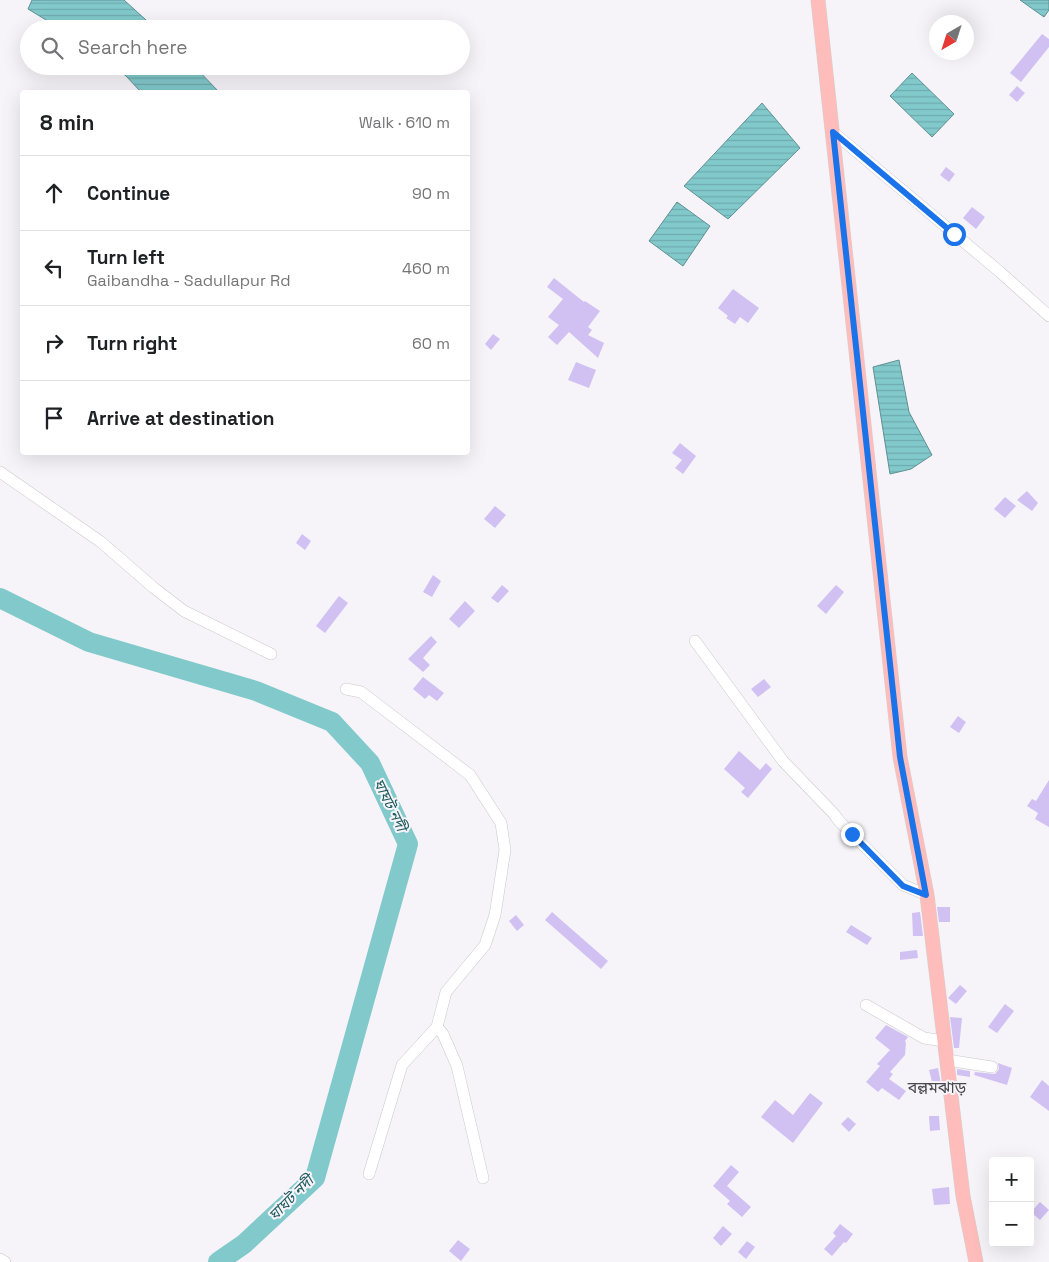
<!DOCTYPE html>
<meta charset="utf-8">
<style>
:root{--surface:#fff;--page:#f2f2f2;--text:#202124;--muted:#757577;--line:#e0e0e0}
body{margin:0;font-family:"Space Grotesk","Noto Sans Bengali",sans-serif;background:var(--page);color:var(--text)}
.controls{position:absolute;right:15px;bottom:15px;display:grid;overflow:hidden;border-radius:5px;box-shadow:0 5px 20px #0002}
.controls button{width:45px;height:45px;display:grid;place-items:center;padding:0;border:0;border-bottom:1px solid var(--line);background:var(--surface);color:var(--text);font:25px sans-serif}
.compass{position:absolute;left:929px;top:15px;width:45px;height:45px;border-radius:50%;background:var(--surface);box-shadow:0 5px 20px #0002;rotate:219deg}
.stop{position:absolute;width:15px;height:15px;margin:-11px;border:4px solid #1a73e8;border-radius:50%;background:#fff}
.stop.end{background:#1a73e8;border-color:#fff;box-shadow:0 1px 5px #0008}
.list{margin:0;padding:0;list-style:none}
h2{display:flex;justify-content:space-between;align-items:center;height:65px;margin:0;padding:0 20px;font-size:21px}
h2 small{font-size:16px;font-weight:400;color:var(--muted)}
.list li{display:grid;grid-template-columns:32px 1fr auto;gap:15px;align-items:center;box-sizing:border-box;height:75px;padding:0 20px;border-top:1px solid var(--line)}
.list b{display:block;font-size:19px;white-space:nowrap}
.list p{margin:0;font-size:16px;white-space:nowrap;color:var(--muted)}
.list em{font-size:16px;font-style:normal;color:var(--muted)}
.icon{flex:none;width:28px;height:28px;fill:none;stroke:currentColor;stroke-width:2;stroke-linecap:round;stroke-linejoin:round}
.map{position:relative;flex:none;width:1049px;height:1262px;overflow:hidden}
.search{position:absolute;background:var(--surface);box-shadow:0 5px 20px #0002;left:20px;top:20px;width:450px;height:55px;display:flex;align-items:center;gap:12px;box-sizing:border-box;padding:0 18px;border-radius:28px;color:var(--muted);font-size:19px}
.panel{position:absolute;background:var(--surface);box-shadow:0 5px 20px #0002;left:20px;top:90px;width:450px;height:365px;border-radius:5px}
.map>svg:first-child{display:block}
.water{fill:url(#water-rules);stroke:#5f9093}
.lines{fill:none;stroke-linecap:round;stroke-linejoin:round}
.river{stroke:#82c9cc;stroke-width:20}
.building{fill:#d1c1f3}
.minor-casing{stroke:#c9c8cc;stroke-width:12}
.major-casing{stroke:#d3d3d3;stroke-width:15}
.minor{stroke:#fff;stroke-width:11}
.major{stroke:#febcba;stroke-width:14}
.route{stroke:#1a73e8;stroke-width:6}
.labels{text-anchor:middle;stroke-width:4;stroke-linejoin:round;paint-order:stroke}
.water-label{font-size:15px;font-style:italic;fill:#1d5a5c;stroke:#f6f4f9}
.quarter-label{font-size:16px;fill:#4a494d;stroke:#f6f4f9}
</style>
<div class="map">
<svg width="1049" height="1262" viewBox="0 0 1049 1262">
<defs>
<pattern id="water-rules" width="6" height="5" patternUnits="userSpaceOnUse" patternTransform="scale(1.25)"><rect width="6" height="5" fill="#82c9cc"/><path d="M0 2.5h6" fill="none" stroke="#6fabae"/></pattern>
</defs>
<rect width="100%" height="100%" fill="#f6f4f9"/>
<g class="water">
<polygon points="32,0 124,0 156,29 61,29 28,9"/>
<polygon points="1020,0 1049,0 1049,10 1044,17"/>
<polygon points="114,66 194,66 219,92 141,92 126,76"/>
<polygon points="912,73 954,114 932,137 890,96"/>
<polygon points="762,103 800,148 728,219 684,186"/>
<polygon points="677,202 710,226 683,266 649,241"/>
<polygon points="899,360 909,412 932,455 911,469 890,474 873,367"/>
</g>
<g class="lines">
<polyline class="river" points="0,598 89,642 256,691 332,722 370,763 408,844 315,1178 244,1244 218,1262"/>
</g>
<g class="building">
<polygon points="1042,34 1049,39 1049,47 1021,82 1010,73"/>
<polygon points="1017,86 1025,93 1017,102 1009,95"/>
<polygon points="946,167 955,174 949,182 940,175"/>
<polygon points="972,207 985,217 976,229 963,218"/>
<polygon points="554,278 584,302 585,301 600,311 588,327 592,330 588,335 604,343 598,358 569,332 557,345 548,337 559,325 548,317 563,299 547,287"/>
<polygon points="733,289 759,308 748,323 740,317 735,324 726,318 728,316 718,308"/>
<polygon points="493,334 500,339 491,350 485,344"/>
<polygon points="576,362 596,370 589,388 568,380"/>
<polygon points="680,443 696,456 683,474 675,468 682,460 672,453"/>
<polygon points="1027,491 1038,503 1032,511 1017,500"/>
<polygon points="1005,497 1016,506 1005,518 994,509"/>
<polygon points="495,506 506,515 495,528 484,519"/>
<polygon points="302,534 311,541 305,550 296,543"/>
<polygon points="433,575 441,581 432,597 423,592"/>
<polygon points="502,585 509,591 498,603 491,598"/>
<polygon points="836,585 844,592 826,614 817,606"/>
<polygon points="339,596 348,603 325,633 316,626"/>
<polygon points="465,601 475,611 459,628 449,619"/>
<polygon points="431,636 437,642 423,658 430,665 423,672 408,659"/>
<polygon points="423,677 444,693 437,701 429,695 425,699 413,689"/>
<polygon points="764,679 771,687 758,697 751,689"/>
<polygon points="958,716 966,722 959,733 950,727"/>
<polygon points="739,751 760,770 766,763 772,769 748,798 741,792 745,788 724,769"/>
<polygon points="1049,780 1049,827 1035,819 1038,813 1027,806 1032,799 1036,801"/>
<polygon points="937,907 950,907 950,922 939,922"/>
<polygon points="552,912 608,961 601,969 545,920"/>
<polygon points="920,912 923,936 913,936 912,913"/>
<polygon points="516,915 524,925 517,931 509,921"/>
<polygon points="851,925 872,938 867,945 846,932"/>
<polygon points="917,950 918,958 900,960 900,952"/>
<polygon points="960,985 967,991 956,1004 948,998"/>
<polygon points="1005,1004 1014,1011 997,1033 988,1027"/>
<polygon points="950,1017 962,1018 959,1048 954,1048"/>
<polygon points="886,1025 908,1037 905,1041 906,1043 905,1055 890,1072 893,1074 889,1079 906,1091 899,1100 882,1088 878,1092 866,1082 880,1066 877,1064 890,1050 875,1038"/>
<polygon points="998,1063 1012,1068 1007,1085 974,1075 975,1072 995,1074 999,1069"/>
<polygon points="938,1068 941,1084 933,1086 929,1070"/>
<polygon points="957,1069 970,1071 970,1077 957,1075"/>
<polygon points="1042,1080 1049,1086 1049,1111 1030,1097"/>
<polygon points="810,1093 823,1103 793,1143 761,1117 775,1100 793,1115"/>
<polygon points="929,1116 939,1116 940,1130 930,1131"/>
<polygon points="848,1117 856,1124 849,1132 841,1124"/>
<polygon points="731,1165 739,1172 727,1186 751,1207 742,1217 727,1204 730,1201 713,1186"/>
<polygon points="949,1187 950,1204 934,1205 932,1189"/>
<polygon points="1040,1202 1049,1210 1040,1220 1031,1212"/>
<polygon points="840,1224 853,1234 846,1243 844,1242 832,1256 824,1249 836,1236 833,1233"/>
<polygon points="723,1226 732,1234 721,1246 713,1238"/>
<polygon points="458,1240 470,1249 461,1261 449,1251"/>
<polygon points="747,1241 755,1247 746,1259 738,1252"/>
</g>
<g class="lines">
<g class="minor-casing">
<g id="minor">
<polyline points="833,132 1000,272 1049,316"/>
<polyline points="0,472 101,542 154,588 184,611 271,654"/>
<polyline points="695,641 783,761 834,814 839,821 903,885 927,895"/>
<polyline points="346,689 361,692 470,775 501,823 505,850 495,915 485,945 446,992 437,1027 402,1065 369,1174"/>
<polyline points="866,1005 924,1038 944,1041"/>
<polyline points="437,1027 443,1034 457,1066 483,1178"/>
<polyline points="947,1060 992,1067"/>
<polyline points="0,1259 5,1262"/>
</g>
</g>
<g class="major-casing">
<polyline id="major" points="818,0 900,757 927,895 963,1196 976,1262"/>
</g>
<use href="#minor" class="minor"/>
<use href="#major" class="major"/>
</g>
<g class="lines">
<polyline class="route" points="852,834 903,886 926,895 900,757 833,132 954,234"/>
</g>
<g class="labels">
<g class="water-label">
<text transform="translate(390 805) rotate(64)" y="5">ঘাঘট নদী</text>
<text transform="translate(291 1198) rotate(-45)" y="5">ঘাঘট নদী</text>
</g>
<g class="quarter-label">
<text x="937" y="1093">বল্লমঝাড়</text>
</g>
</g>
</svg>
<div class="controls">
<button>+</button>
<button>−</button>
</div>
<svg class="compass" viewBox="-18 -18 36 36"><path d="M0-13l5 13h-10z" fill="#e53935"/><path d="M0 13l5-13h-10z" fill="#757577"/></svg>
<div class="stop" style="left:954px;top:234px"></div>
<div class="stop end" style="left:852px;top:834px"></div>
<div class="search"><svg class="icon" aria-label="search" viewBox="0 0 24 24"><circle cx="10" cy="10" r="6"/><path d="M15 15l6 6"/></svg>Search here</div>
<section class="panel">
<h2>8 min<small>Walk · 610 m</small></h2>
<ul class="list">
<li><svg class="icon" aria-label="ahead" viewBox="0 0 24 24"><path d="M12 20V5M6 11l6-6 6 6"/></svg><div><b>Continue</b></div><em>90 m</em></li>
<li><svg class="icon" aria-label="left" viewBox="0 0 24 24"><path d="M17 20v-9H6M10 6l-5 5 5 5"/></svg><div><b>Turn left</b><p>Gaibandha - Sadullapur Rd</p></div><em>460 m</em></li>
<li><svg class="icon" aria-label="right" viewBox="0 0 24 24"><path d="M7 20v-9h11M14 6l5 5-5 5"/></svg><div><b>Turn right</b></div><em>60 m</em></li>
<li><svg class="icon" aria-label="arrive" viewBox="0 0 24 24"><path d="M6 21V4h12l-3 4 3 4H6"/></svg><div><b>Arrive at destination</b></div></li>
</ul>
</section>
</div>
